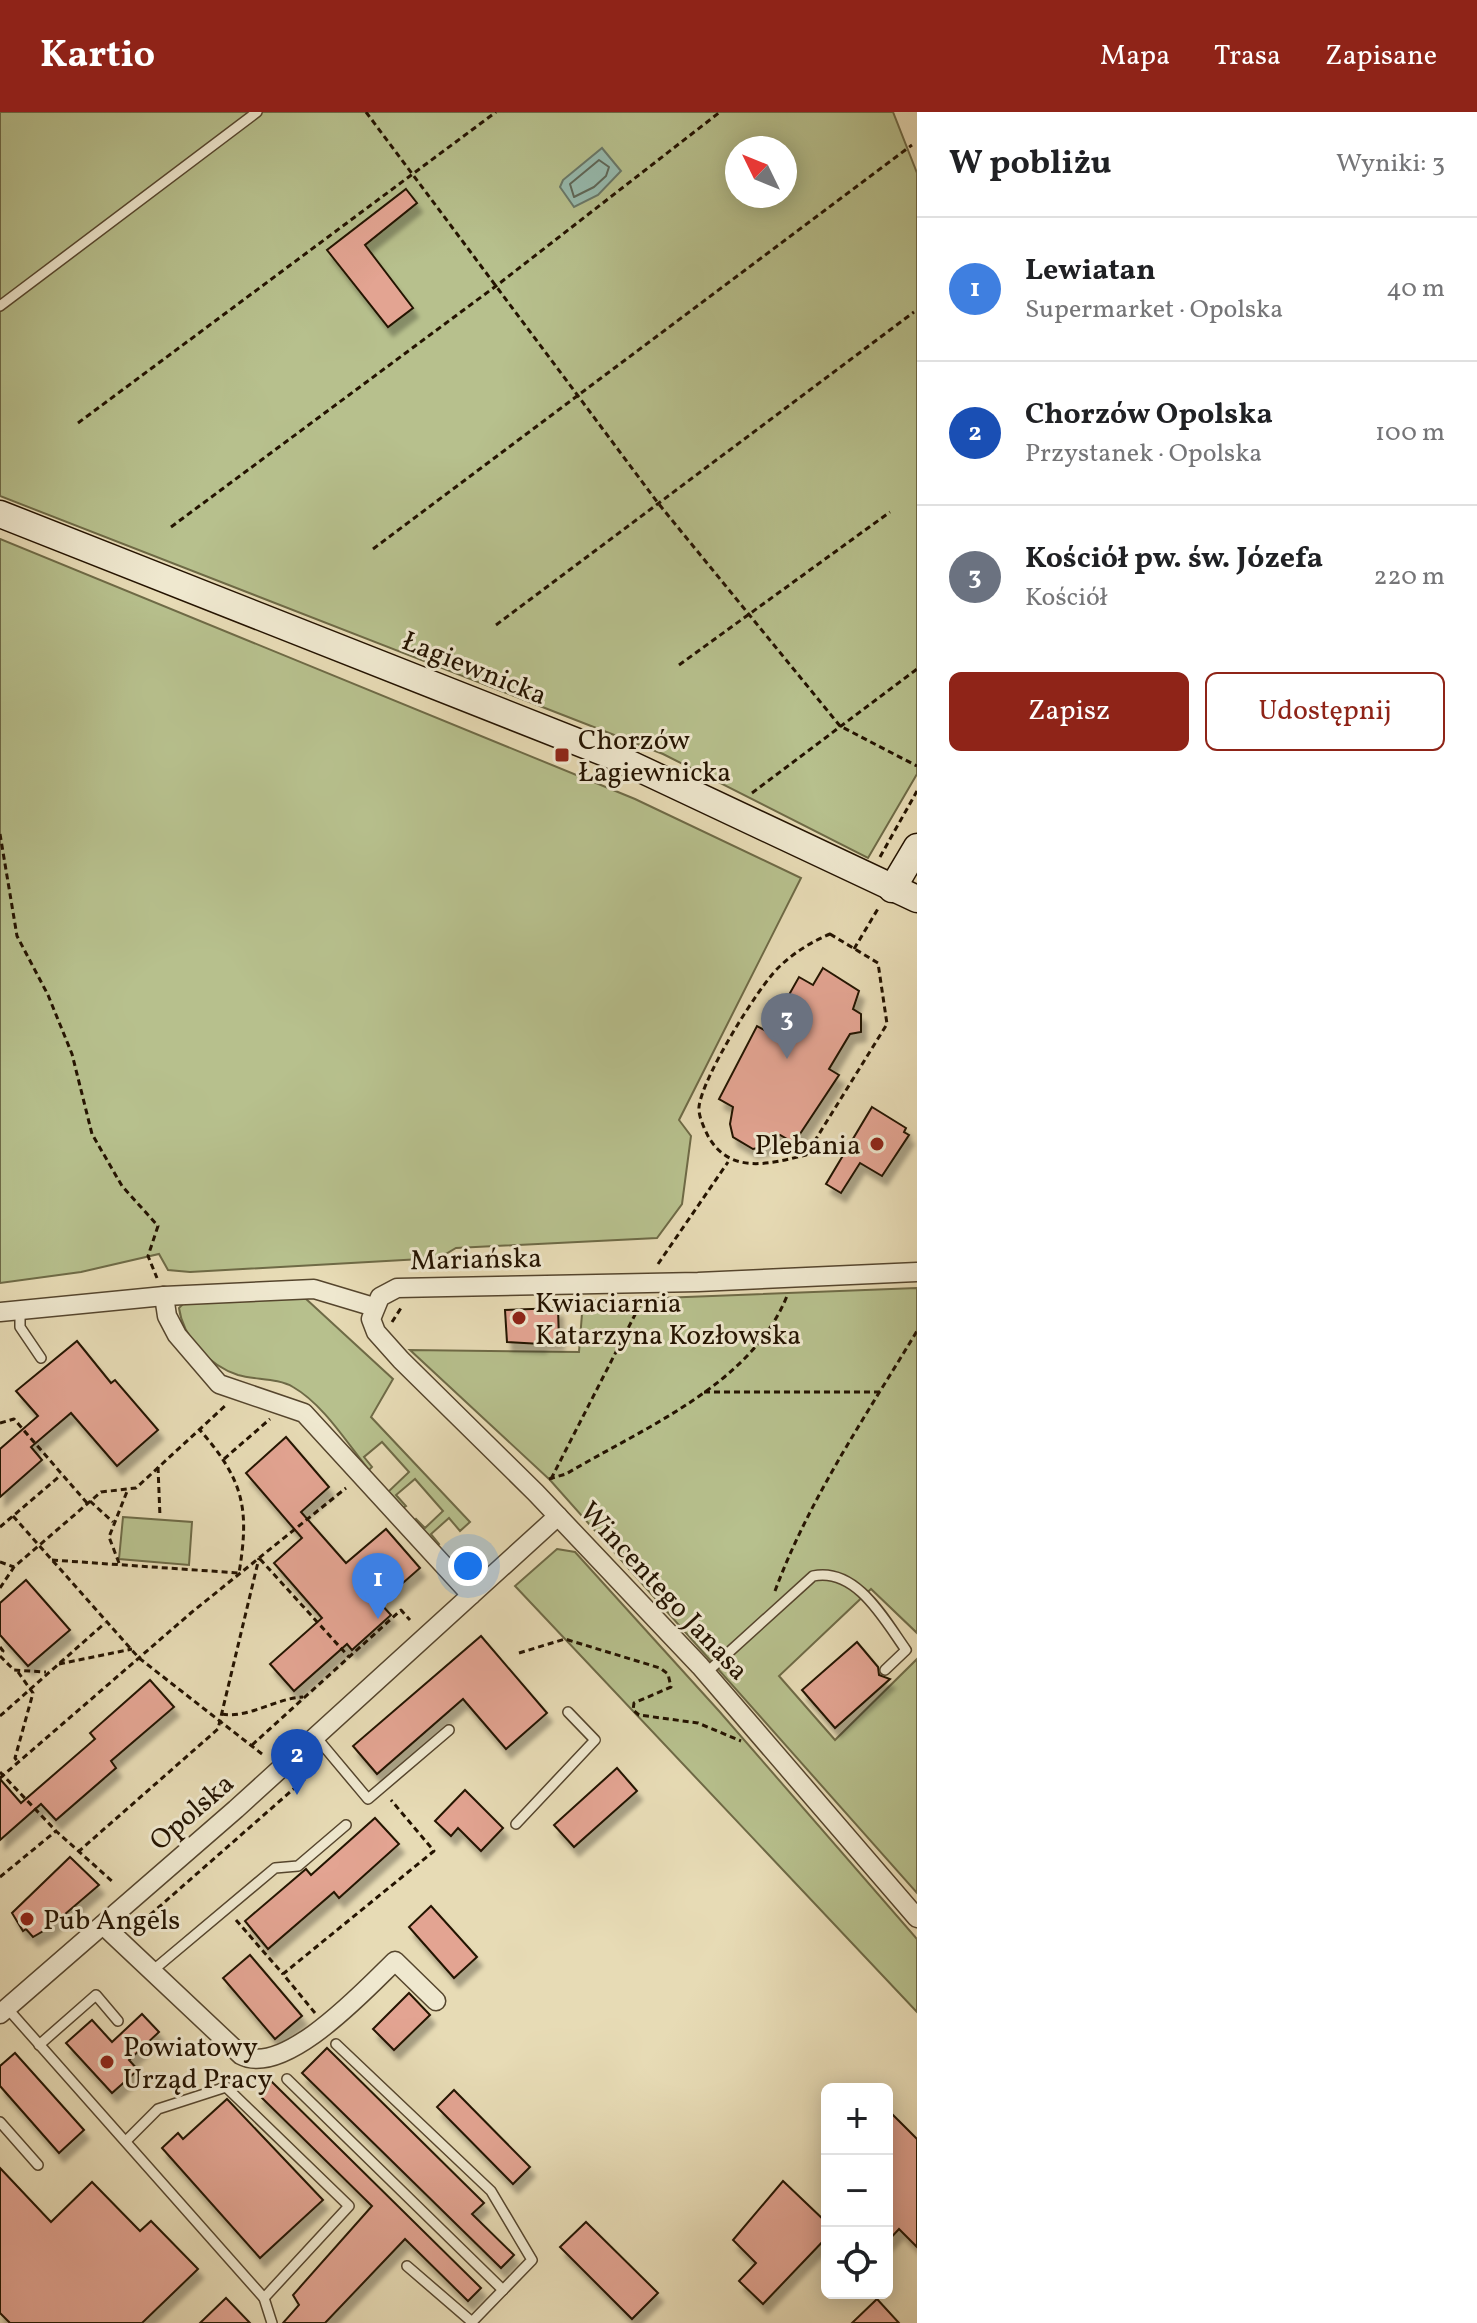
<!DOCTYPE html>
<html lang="pl">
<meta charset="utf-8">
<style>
:root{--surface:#fff;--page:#f6f6f6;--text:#202124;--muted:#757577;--line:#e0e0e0;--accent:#8f2418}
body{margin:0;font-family:Vollkorn,serif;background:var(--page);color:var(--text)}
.controls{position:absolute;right:24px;bottom:24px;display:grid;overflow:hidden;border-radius:12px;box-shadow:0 4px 20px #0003}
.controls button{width:72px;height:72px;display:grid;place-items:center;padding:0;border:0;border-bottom:2px solid var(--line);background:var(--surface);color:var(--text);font:40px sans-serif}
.compass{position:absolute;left:725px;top:24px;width:72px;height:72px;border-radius:50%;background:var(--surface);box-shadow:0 4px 20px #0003;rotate:313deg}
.you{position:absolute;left:468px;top:1454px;width:28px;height:28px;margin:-20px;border:6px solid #fff;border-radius:50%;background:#1a73e8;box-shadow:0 0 0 12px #1a73e833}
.badge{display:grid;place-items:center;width:52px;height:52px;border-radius:50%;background:var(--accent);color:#fff;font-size:26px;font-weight:700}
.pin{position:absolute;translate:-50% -66px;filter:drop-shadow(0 2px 4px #0008)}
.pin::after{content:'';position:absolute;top:42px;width:28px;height:24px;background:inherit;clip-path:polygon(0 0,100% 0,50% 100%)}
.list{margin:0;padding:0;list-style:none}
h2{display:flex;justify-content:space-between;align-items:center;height:104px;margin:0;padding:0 32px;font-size:34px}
h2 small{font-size:26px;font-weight:400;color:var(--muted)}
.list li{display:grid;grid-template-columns:52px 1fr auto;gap:24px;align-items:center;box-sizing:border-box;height:144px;padding:0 32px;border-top:2px solid var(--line)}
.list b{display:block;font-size:30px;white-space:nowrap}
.list p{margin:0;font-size:26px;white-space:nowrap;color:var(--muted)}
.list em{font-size:26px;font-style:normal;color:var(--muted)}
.actions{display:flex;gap:16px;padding:24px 32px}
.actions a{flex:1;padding:18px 0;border:2px solid var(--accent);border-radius:12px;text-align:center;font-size:28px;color:var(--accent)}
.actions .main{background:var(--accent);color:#fff}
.icon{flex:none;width:44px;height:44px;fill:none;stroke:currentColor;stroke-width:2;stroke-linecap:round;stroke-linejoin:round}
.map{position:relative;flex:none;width:917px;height:2211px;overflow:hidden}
header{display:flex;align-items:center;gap:48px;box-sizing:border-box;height:112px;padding:0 40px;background:var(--accent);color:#fff}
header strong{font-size:38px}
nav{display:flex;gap:44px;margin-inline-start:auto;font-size:28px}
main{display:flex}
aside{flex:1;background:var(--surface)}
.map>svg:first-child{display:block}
.green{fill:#b7c08d;stroke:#6e6a46;stroke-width:2;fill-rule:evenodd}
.water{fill:#97bbaf;stroke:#697869;stroke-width:2}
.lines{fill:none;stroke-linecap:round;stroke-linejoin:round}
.shore{stroke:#5e6758;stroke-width:2}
.building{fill:#e3a492;stroke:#241300;stroke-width:2;filter:url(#shadow)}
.lane-casing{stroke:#55452d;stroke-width:12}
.street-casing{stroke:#55452d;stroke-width:21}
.secondary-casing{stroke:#241300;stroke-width:29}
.path{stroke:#241300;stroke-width:3;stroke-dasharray:6 4;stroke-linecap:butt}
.lane{stroke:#efe8cf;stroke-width:9}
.street{stroke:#efe8cf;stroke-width:18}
.secondary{stroke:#efe8cf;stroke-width:26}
.poi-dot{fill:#8f2418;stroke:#efe8cf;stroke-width:3}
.labels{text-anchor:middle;stroke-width:6;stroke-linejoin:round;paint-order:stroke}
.street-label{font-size:28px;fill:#241300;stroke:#efe8cf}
.poi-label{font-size:28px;fill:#241300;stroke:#efe8cf;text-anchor:start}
</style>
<header>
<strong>Kartio</strong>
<nav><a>Mapa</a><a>Trasa</a><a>Zapisane</a></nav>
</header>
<main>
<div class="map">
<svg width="917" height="2211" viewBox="0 0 917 2211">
<defs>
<filter id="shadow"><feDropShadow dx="5" dy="9" stdDeviation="2" flood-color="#0004"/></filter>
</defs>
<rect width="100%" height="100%" fill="#e7dbb5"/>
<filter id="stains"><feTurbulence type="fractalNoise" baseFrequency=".0025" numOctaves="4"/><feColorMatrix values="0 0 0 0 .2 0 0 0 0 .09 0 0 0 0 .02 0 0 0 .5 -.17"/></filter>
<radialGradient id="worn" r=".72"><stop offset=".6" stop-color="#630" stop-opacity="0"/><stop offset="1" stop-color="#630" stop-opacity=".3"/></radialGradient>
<g class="green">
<path d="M0,0H893L917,61V662L868,746L663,642L0,384ZM737,36H785V84H737Z"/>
<polygon points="0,427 635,687 801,766 679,1008 691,1024 682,1092 657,1126 456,1136 439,1146 190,1160 168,1158 159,1142 81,1160 0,1171"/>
<polygon points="917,1176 917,1521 871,1477 779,1564 835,1628 917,1547 917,1781 550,1368 410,1238 579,1240 583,1189"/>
<path d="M305,1186L393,1267L371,1305L470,1410L460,1419L449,1406L431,1422L439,1432L436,1434L414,1409L416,1407L425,1416L443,1399L415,1367L396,1383L406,1394L403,1396L388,1380L409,1360L382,1330L364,1345L372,1355L369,1358C347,1331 323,1292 293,1275C278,1266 255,1268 238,1263C210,1254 183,1226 179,1196L185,1190Z"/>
<polygon points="123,1405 192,1410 189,1453 119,1447"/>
<polygon points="557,1437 575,1440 719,1599 917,1827 917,1900 515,1474"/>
</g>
<polygon class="water" points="602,36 621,59 598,83 574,95 560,75 563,68"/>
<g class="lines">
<polygon class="shore" points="599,48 609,55 606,64 594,75 574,85 570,72"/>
</g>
<g class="building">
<polygon points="406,77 417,91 365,133 413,196 388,215 327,138"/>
<polygon points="823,856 859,879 853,897 861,902 861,920 850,922 829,957 839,963 794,1031 780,1023 766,1034 753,1037 733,1025 730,1012 733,995 719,987 757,914 768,920 799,865 813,873"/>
<polygon points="872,995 906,1016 904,1020 909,1023 882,1064 860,1051 841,1081 826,1072"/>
<polygon points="558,1196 559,1229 542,1229 541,1232 507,1230 505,1198"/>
<polygon points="77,1229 111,1271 115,1268 158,1318 117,1354 71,1301 31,1335 42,1348 0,1385 0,1337 38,1304 16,1279"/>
<polygon points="286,1325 329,1375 301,1400 346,1451 386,1417 420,1456 380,1491 391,1503 352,1538 347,1532 294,1579 270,1552 322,1506 274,1451 302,1426 246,1361"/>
<polygon points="26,1468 70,1518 28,1554 0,1523 0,1491"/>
<polygon points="481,1524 547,1601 506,1637 463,1587 377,1662 353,1634"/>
<polygon points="857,1530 878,1555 879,1563 890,1567 835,1616 802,1578"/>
<polygon points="150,1568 174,1595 111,1649 116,1656 56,1708 41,1692 0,1728 0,1667 21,1691 95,1627 90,1621"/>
<polygon points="617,1656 637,1679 574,1735 554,1713"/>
<polygon points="465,1678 503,1716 481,1739 458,1716 451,1724 435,1709"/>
<polygon points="375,1706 399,1732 339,1786 334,1780 268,1837 245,1809 306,1757 311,1763"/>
<polygon points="70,1745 99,1773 50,1815 33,1825 26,1817 23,1819 12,1801"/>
<polygon points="431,1794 477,1845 454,1866 409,1815"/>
<polygon points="250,1843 302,1904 275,1927 223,1866"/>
<polygon points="409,1881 430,1903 394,1938 373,1917"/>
<polygon points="142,1902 159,1920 129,1948 138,1958 112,1981 66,1931 92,1908 112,1930"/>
<polygon points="327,1936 484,2091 472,2102 514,2143 501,2156 302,1961"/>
<polygon points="15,1941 84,2018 59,2041 0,1974 0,1954"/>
<polygon points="271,1969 481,2176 468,2189 405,2127 325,2211 283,2211 299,2193 293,2183 372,2094 258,1982"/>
<polygon points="454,1978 530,2055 513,2072 437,1995"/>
<polygon points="227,1987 323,2088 260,2146 162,2036 178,2021 183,2027"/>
<polygon points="887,1997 917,2027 917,2135 899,2117 887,2130"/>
<polygon points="0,2056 51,2110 92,2070 140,2119 151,2109 198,2157 142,2211 10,2211 0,2201"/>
<polygon points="783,2069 827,2111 827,2125 763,2192 739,2169 756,2151 733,2128"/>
<polygon points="586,2110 658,2181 632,2207 560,2135"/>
<polygon points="226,2186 250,2211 200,2211"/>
<polygon points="877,2187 899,2211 852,2211"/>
</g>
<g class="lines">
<g class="lane-casing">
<g id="lane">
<polyline points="0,194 257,0"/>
<polyline points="20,1199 20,1215 41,1246"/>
<path d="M706,1561L813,1464C856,1455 884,1507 906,1538L885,1558"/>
<polyline points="316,1625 368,1687 449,1618"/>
<polyline points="516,1712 595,1628 568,1600"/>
<polyline points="151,1860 275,1756 298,1754 346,1713"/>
<polyline points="7,1896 264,2186 272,2211"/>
<polyline points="336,1932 491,2079 532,2148 471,2211"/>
<polyline points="39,1933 96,1883 118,1909"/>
<polyline points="287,1967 503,2178"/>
<polyline points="0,2010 38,2053"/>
<polyline points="126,2029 158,1997 226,1975 349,2094 264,2186"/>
<polyline points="407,2154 472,2210"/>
</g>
</g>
<g class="street-casing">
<g id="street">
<polyline points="917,1160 698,1170 397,1176 380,1185 371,1207 376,1220 401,1248 536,1381 700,1554 917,1806"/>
<polyline points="164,1184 167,1204 177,1223 219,1272 304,1301 471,1483"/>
<polyline points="0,1200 164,1184 314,1177 374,1195"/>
<path d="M103,1813L241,1943C284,1966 365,1878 395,1849L436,1889"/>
<polyline points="0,1902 236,1697 558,1404"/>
</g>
</g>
<g class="secondary-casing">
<g id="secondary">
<polyline points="0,402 613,644 917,787"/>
<polyline points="892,777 917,735"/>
</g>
</g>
<g class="path">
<polyline points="366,0 658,391 840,614 917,654"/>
<polyline points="78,311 496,0"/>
<polyline points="171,415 496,174 720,0"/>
<polyline points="373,437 912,33"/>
<polyline points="496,513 914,200"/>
<polyline points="679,553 890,400"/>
<polyline points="752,681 917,557"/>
<polyline points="0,722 17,824 48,883 72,942 92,1022 122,1074 158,1114 148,1144 157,1166"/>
<polyline points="880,745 917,679"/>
<path d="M830,822L878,851L887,912L806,1043C769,1052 730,1063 708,1024C704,1016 698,1003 699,995C702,966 757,877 778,856C793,841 811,830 830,822Z"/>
<polyline points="854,837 879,795"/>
<polyline points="658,1152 728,1050"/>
<polyline points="392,1210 401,1196"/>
<polyline points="704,1280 880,1280"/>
<polyline points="0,1311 14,1307 87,1391"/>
<polyline points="224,1347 270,1307"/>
<polyline points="158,1355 160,1405"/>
<path d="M549,1367L566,1362C643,1316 751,1273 787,1184"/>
<polyline points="551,1367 642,1189"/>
<polyline points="90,1389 113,1410"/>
<polyline points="13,1404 139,1546 262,1642"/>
<polyline points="0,1415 61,1363"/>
<polyline points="260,1447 349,1545"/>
<path d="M52,1448L239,1461C250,1395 243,1368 200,1318"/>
<polyline points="0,1450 14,1455"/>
<polyline points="119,1451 109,1425 128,1377"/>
<polyline points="0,1476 14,1455 101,1380 136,1376 226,1293"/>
<path d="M775,1479C809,1387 867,1302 917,1219"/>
<polyline points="0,1535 3,1539 0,1542"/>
<polyline points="519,1541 565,1527 660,1556 668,1562 671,1575 634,1591 633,1598 639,1603 698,1611 741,1629"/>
<polyline points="0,1544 14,1558 46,1560"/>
<polyline points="59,1552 132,1537"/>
<polyline points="18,1560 33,1581 15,1646 18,1650"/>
<path d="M222,1602C248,1607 276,1586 303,1585"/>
<polyline points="0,1604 105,1511"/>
<polyline points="252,1633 401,1498 410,1508"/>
<polyline points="0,1660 56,1719 113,1770"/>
<polyline points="0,1666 192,1500 346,1376"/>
<polyline points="78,1740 218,1617 259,1446"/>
<polyline points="0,1765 56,1719"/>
<polyline points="236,1808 283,1862"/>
<polyline points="135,1816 306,1666 307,1657"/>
<polyline points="315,1901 283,1862 434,1739 391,1688"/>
</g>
<use href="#lane" class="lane"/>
<use href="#street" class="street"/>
<use href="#secondary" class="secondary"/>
</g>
<g class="poi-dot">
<rect x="554" y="635" width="16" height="16" rx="4"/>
<circle cx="877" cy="1032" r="8"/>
<circle cx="519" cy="1206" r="8"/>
<circle cx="27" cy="1807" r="8"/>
<circle cx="107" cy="1950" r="8"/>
</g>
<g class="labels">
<g class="street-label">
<text transform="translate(475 555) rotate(22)" y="10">Łagiewnicka</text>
<text transform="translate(476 1146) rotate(-1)" y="10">Mariańska</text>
<text transform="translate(665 1478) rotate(47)" y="10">Wincentego Janasa</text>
<text transform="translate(191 1699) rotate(-41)" y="10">Opolska</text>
</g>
<g class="poi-label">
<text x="578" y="637">Chorzów<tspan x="578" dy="32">Łagiewnicka</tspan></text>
<text x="861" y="1042" text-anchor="end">Plebania</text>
<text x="535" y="1200">Kwiaciarnia<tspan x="535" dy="32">Katarzyna Kozłowska</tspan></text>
<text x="43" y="1817">Pub Angels</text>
<text x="123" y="1944">Powiatowy<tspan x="123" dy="32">Urząd Pracy</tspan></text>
</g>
</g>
<rect width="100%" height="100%" filter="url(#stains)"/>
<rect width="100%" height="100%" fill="url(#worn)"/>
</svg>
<div class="controls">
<button>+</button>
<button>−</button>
<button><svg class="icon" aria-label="locate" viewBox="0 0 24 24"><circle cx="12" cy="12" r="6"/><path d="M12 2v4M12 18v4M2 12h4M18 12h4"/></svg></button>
</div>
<svg class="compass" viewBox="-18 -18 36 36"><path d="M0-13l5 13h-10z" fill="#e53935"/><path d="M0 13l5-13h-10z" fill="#757577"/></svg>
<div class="you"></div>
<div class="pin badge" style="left:378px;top:1507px;background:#3f7fe0">1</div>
<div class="pin badge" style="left:297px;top:1683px;background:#1a4fb4">2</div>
<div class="pin badge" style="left:787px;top:947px;background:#6b7280">3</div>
</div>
<aside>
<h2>W pobliżu<small>Wyniki: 3</small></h2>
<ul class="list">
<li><span class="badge" style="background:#3f7fe0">1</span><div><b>Lewiatan</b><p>Supermarket · Opolska</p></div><em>40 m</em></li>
<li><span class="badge" style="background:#1a4fb4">2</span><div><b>Chorzów Opolska</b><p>Przystanek · Opolska</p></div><em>100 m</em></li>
<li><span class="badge" style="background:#6b7280">3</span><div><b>Kościół pw. św. Józefa</b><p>Kościół</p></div><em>220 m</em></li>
</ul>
<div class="actions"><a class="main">Zapisz</a><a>Udostępnij</a></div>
</aside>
</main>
